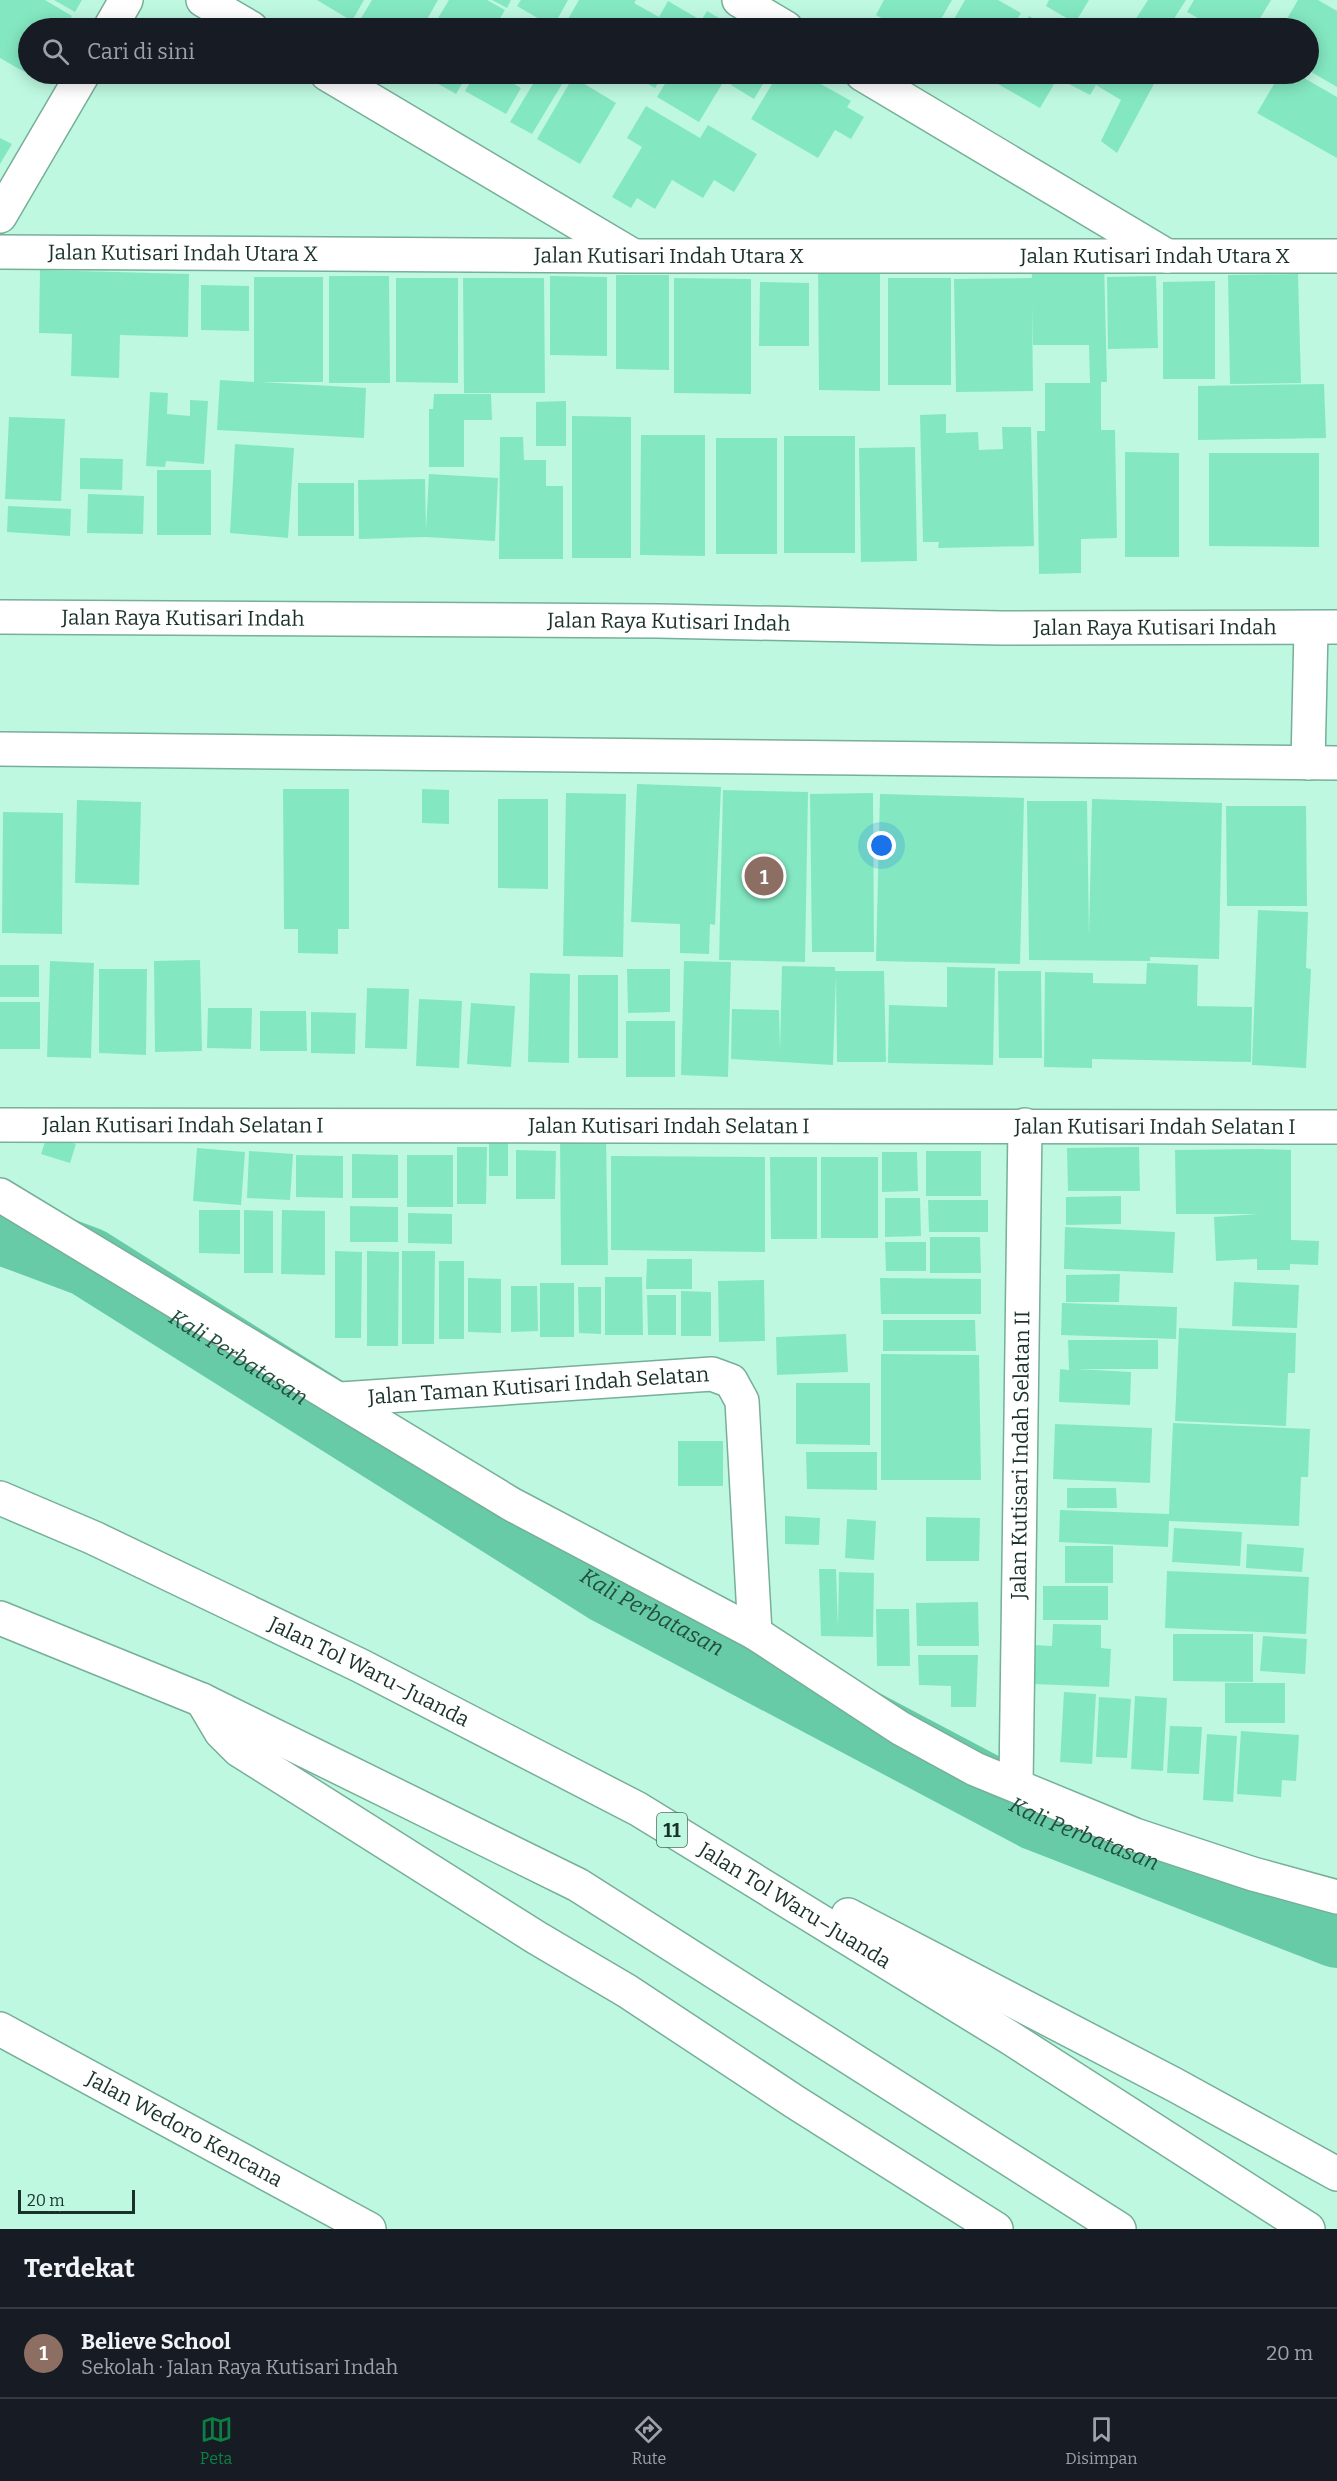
<!DOCTYPE html>
<html lang="id">
<meta charset="utf-8">
<style>
:root{--surface:#171b24;--page:#242831;--text:#f1f3f6;--muted:#9ea1a6;--line:#363941;--accent:#0b8043}
body{margin:0;font-family:Bitter,serif;background:var(--page);color:var(--text)}
.scale{position:absolute;left:18px;bottom:15px;width:117px;box-sizing:border-box;padding-left:6px;border:3px solid #1a3128;border-top:0;font-size:16px;line-height:21px;white-space:nowrap;color:#1a3128;-webkit-text-stroke:4px #bef8e0;paint-order:stroke}
.you{position:absolute;left:882px;top:846px;width:21px;height:21px;margin:-15px;border:4px solid #fff;border-radius:50%;background:#1a73e8;box-shadow:0 0 0 9px #1a73e833}
.badge{display:grid;place-items:center;width:39px;height:39px;border-radius:50%;background:var(--accent);color:#fff;font-size:20px;font-weight:700}
.pin{position:absolute;translate:-50% -50%;border:3px solid #fff;box-shadow:0 2px 6px #0006}
.list{margin:0;padding:0;list-style:none}
h2{display:flex;justify-content:space-between;align-items:center;height:78px;margin:0;padding:0 24px;font-size:26px}
h2 small{font-size:20px;font-weight:400;color:var(--muted)}
.list li{display:grid;grid-template-columns:39px 1fr auto;gap:18px;align-items:center;box-sizing:border-box;height:90px;padding:0 24px;border-top:2px solid var(--line)}
.list b{display:block;font-size:22px;white-space:nowrap}
.list p{margin:0;font-size:20px;white-space:nowrap;color:var(--muted)}
.list em{font-size:20px;font-style:normal;color:var(--muted)}
.icon{flex:none;width:33px;height:33px;fill:none;stroke:currentColor;stroke-width:2;stroke-linecap:round;stroke-linejoin:round}
.map{position:relative;flex:none;width:1337px;height:2229px;overflow:hidden}
.search{position:absolute;background:var(--surface);box-shadow:0 3px 15px #0003;left:18px;right:18px;top:18px;height:66px;display:flex;align-items:center;gap:15px;box-sizing:border-box;padding:0 21px;border-radius:33px;color:var(--muted);font-size:22px}
.sheet{height:168px;background:var(--surface)}
nav{display:flex;justify-content:space-around;align-items:center;box-sizing:border-box;height:84px;border-top:2px solid var(--line);background:var(--surface);font-size:16px;color:var(--muted)}
nav a{display:grid;justify-items:center;gap:3px}
nav .on{color:var(--accent)}
.map>svg:first-child{display:block}
.lines{fill:none;stroke-linecap:round;stroke-linejoin:round}
.river{stroke:#66cba6;stroke-width:70}
.building{fill:#83e8c1}
.minor-casing{stroke:#77af98;stroke-width:36}
.highway-casing{stroke:#77af98;stroke-width:36}
.minor{stroke:#fff;stroke-width:33}
.highway{stroke:#fff;stroke-width:33}
.labels{text-anchor:middle;stroke-width:5;stroke-linejoin:round;paint-order:stroke}
.shield{fill:#bef8e0;stroke:#4b6d5f;stroke-width:1.5}
.shield-label{font-size:20px;font-weight:bold;fill:#1a3128}
.street-label{font-size:21px;fill:#1a3128;stroke:#bef8e0}
.water-label{font-size:22px;font-style:italic;fill:#224e3e;stroke:#bef8e0}
</style>
<div class="map">
<svg width="1337" height="2229" viewBox="0 0 1337 2229">
<rect width="100%" height="100%" fill="#bef8e0"/>
<g class="lines">
<path class="river" id="s1" d="M0,1229L88,1262L608,1589L1037,1816L1337,1933"/>
</g>
<g class="building">
<polygon points="0,0 45,0 72,16 64,28 28,28 28,74 38,74 35,78 0,58"/>
<polygon points="54,0 82,0 75,12"/>
<polygon points="317,0 364,0 352,21"/>
<polygon points="372,0 438,0 422,28 355,28"/>
<polygon points="449,0 487,0 505,10 494,28 432,28"/>
<polygon points="492,0 511,0 507,8"/>
<polygon points="521,0 568,0 553,27 517,6"/>
<polygon points="579,0 636,0 634,3 659,17 668,1 697,18 691,28 563,28"/>
<polygon points="884,0 952,0 936,28 900,28 876,15"/>
<polygon points="965,0 998,0 1021,13 1012,28 949,28"/>
<polygon points="1049,0 1089,0 1075,23 1046,6"/>
<polygon points="1148,0 1186,0 1168,28 1130,28"/>
<polygon points="1194,0 1271,0 1254,28 1216,28 1187,12"/>
<polygon points="1298,0 1318,0 1337,11 1337,87 1308,70 1308,54 1315,41 1308,38 1308,28 1292,28 1284,24"/>
<polygon points="707,11 736,28 697,28"/>
<polygon points="1029,16 1051,28 1022,28"/>
<polygon points="421,74 468,74 456,94"/>
<polygon points="475,74 497,74 521,88 506,114 465,91"/>
<polygon points="539,74 568,74 532,134 510,122"/>
<polygon points="631,74 664,74 655,88"/>
<polygon points="671,74 728,74 699,122 657,97"/>
<polygon points="738,74 769,74 754,99 731,85"/>
<polygon points="778,74 803,74 851,101 847,107 864,117 851,139 835,130 818,158 751,119"/>
<polygon points="963,74 986,74 981,84"/>
<polygon points="995,74 1060,74 1040,108 991,80"/>
<polygon points="1072,74 1145,74 1156,80 1117,153 1101,141 1121,100 1096,85 1090,95 1067,83"/>
<polygon points="1280,74 1297,74 1337,97 1337,158 1257,113"/>
<polygon points="573,77 616,103 580,164 537,139"/>
<polygon points="646,106 700,138 708,125 757,154 734,192 714,180 703,198 672,180 655,209 637,198 631,208 612,197 642,147 627,138"/>
<polygon points="0,138 12,144 0,164"/>
<polygon points="1031,262 1104,262 1107,382 1101,382 1101,430 1115,430 1117,538 1081,539 1081,573 1039,574 1037,431 1045,431 1045,383 1090,383 1089,345 1033,345 1032,305 1033,391 956,392 954,279 1032,278"/>
<polygon points="818,264 880,265 880,391 819,390"/>
<polygon points="40,270 189,274 188,337 120,335 119,378 71,376 72,334 39,333"/>
<polygon points="1298,274 1301,383 1230,384 1228,275"/>
<polygon points="616,275 669,275 669,370 616,369"/>
<polygon points="329,276 389,276 390,383 329,383"/>
<polygon points="550,276 607,277 607,356 550,355"/>
<polygon points="1156,276 1158,348 1108,349 1107,277"/>
<polygon points="254,277 323,277 323,382 261,382 366,388 364,438 217,430 220,380 254,382"/>
<polygon points="396,278 458,278 458,383 396,382"/>
<polygon points="463,278 544,278 545,393 464,393"/>
<polygon points="674,278 751,279 751,394 674,393"/>
<rect x="888" y="278" width="63" height="107"/>
<polygon points="1215,281 1215,379 1163,379 1163,282"/>
<polygon points="760,282 809,283 809,346 759,346"/>
<polygon points="201,285 249,286 249,331 201,330"/>
<polygon points="1324,384 1326,438 1198,440 1198,386"/>
<polygon points="150,392 168,393 167,414 190,416 190,400 208,401 204,464 166,461 165,467 146,466"/>
<polygon points="434,394 491,394 492,420 464,420 464,467 429,467 429,409 433,409"/>
<polygon points="566,401 566,446 536,446 536,402"/>
<polygon points="946,414 946,433 978,432 979,450 1003,449 1002,427 1031,427 1034,546 938,548 939,542 923,542 920,415"/>
<polygon points="572,416 631,417 631,558 572,558"/>
<polygon points="9,417 65,419 61,501 5,499"/>
<polygon points="641,435 705,435 705,556 640,555"/>
<rect x="784" y="436" width="71" height="117"/>
<polygon points="500,437 523,437 524,460 546,460 546,486 563,486 563,559 499,559"/>
<rect x="716" y="438" width="61" height="116"/>
<polygon points="235,444 294,448 288,538 230,533"/>
<polygon points="915,447 917,561 861,562 859,448"/>
<polygon points="1125,452 1179,453 1179,557 1125,557"/>
<polygon points="1209,453 1319,453 1319,547 1209,546"/>
<polygon points="80,458 123,459 122,490 80,489"/>
<rect x="157" y="470" width="54" height="65"/>
<polygon points="429,474 498,478 495,541 425,537 359,539 358,480 425,479 426,530"/>
<rect x="298" y="483" width="56" height="53"/>
<polygon points="88,494 144,496 143,534 87,533"/>
<polygon points="8,506 71,509 70,536 7,532"/>
<polygon points="637,784 721,787 715,925 710,924 709,954 680,953 680,924 631,922"/>
<polygon points="283,789 349,789 349,929 338,929 338,954 298,953 298,929 284,929"/>
<polygon points="422,789 449,790 449,824 422,823"/>
<polygon points="723,790 808,792 805,962 719,960"/>
<polygon points="566,793 626,794 623,957 563,956"/>
<polygon points="873,793 874,952 812,952 810,794"/>
<polygon points="880,794 1024,798 1020,964 876,961"/>
<polygon points="498,799 548,799 548,889 498,888"/>
<polygon points="1092,799 1222,803 1219,959 1150,957 1150,961 1029,960 1027,801 1087,801 1089,936"/>
<polygon points="77,800 141,802 139,885 75,883"/>
<polygon points="1226,806 1306,806 1307,906 1227,906"/>
<polygon points="3,812 63,813 62,934 2,933"/>
<polygon points="1258,910 1308,912 1306,968 1311,969 1306,1068 1252,1065"/>
<polygon points="200,960 202,1051 155,1052 154,961"/>
<polygon points="50,961 94,963 91,1058 47,1057"/>
<polygon points="684,961 731,962 728,1077 681,1075"/>
<polygon points="1147,963 1198,965 1197,1006 1252,1007 1251,1062 1092,1059 1092,1068 1044,1067 1045,972 1093,973 1093,983 1146,984"/>
<rect x="0" y="965" width="39" height="32"/>
<polygon points="782,966 835,967 835,971 884,971 886,1062 837,1062 836,976 833,1065 731,1059 732,1009 779,1010 780,1050"/>
<polygon points="947,967 995,968 993,1065 888,1063 889,1005 947,1007"/>
<polygon points="99,969 147,969 146,1055 99,1053"/>
<polygon points="627,969 670,969 670,1012 628,1013"/>
<polygon points="998,971 1041,971 1042,1058 999,1058"/>
<polygon points="530,973 570,974 569,1063 528,1062"/>
<rect x="578" y="975" width="40" height="83"/>
<polygon points="367,988 409,989 407,1049 365,1048"/>
<polygon points="419,999 462,1001 459,1068 416,1066"/>
<rect x="0" y="1002" width="40" height="47"/>
<polygon points="471,1003 515,1006 511,1067 467,1064"/>
<polygon points="208,1008 252,1008 251,1049 207,1048"/>
<polygon points="260,1011 306,1011 307,1051 260,1051"/>
<polygon points="311,1012 356,1013 355,1054 311,1053"/>
<rect x="626" y="1021" width="49" height="56"/>
<polygon points="489,1131 508,1132 508,1176 489,1176"/>
<polygon points="47,1136 76,1144 70,1163 41,1154"/>
<polygon points="560,1138 606,1139 608,1265 561,1265"/>
<polygon points="457,1147 487,1147 486,1204 457,1204"/>
<polygon points="1139,1147 1140,1191 1068,1191 1067,1148"/>
<polygon points="197,1148 245,1152 241,1205 193,1201"/>
<polygon points="1259,1149 1291,1150 1291,1240 1319,1241 1318,1265 1290,1264 1290,1270 1257,1270 1257,1259 1216,1261 1214,1217 1258,1214 1176,1214 1175,1150"/>
<polygon points="516,1150 556,1151 555,1199 516,1199"/>
<polygon points="249,1151 293,1154 290,1200 247,1198"/>
<rect x="926" y="1151" width="55" height="45"/>
<polygon points="882,1152 917,1152 918,1191 882,1192"/>
<polygon points="352,1154 398,1155 398,1198 352,1198"/>
<polygon points="296,1155 343,1156 343,1198 296,1197"/>
<rect x="407" y="1155" width="46" height="52"/>
<polygon points="611,1156 765,1157 765,1252 611,1250"/>
<polygon points="770,1157 817,1157 817,1239 771,1239"/>
<rect x="821" y="1157" width="57" height="81"/>
<polygon points="1121,1196 1121,1224 1066,1225 1066,1197"/>
<polygon points="885,1198 920,1198 921,1236 885,1237"/>
<polygon points="928,1200 988,1200 988,1232 929,1232"/>
<polygon points="350,1206 398,1207 398,1242 350,1242"/>
<polygon points="199,1210 240,1210 240,1254 199,1253"/>
<polygon points="244,1210 273,1211 273,1273 244,1273"/>
<polygon points="282,1210 325,1211 325,1275 281,1274"/>
<polygon points="408,1213 452,1214 452,1244 408,1243"/>
<polygon points="1065,1227 1175,1232 1173,1273 1064,1269"/>
<polygon points="930,1237 980,1237 981,1273 930,1273"/>
<polygon points="885,1242 926,1242 926,1271 886,1271"/>
<polygon points="335,1251 362,1252 361,1338 335,1338"/>
<polygon points="367,1251 399,1252 398,1346 367,1346"/>
<polygon points="402,1251 435,1251 434,1344 402,1344"/>
<polygon points="647,1259 692,1259 692,1289 646,1289"/>
<rect x="439" y="1261" width="25" height="78"/>
<polygon points="1120,1274 1119,1302 1066,1302 1066,1275"/>
<polygon points="605,1277 642,1277 643,1335 605,1335"/>
<polygon points="468,1278 501,1279 501,1333 468,1332"/>
<polygon points="880,1278 981,1279 981,1314 881,1314"/>
<polygon points="764,1280 765,1341 719,1342 718,1281"/>
<polygon points="1234,1282 1299,1285 1297,1328 1232,1326"/>
<rect x="540" y="1283" width="34" height="54"/>
<polygon points="511,1286 537,1286 538,1331 511,1332"/>
<polygon points="578,1287 601,1287 601,1334 579,1333"/>
<polygon points="681,1291 711,1292 711,1336 681,1336"/>
<polygon points="647,1295 676,1295 676,1335 648,1335"/>
<polygon points="1062,1303 1177,1307 1176,1339 1061,1335"/>
<polygon points="883,1320 975,1320 976,1351 883,1351"/>
<polygon points="1179,1328 1296,1333 1295,1373 1288,1373 1286,1426 1175,1421"/>
<polygon points="846,1334 848,1372 777,1375 776,1337"/>
<polygon points="1068,1340 1158,1340 1158,1369 1077,1369 1131,1372 1130,1405 1059,1402 1060,1369 1069,1370"/>
<polygon points="881,1354 979,1355 981,1480 881,1480"/>
<polygon points="796,1383 870,1383 870,1445 796,1444"/>
<polygon points="1173,1423 1310,1429 1308,1477 1301,1477 1299,1526 1169,1521 1168,1547 1059,1542 1060,1510 1169,1514"/>
<polygon points="1055,1424 1152,1428 1150,1483 1053,1479"/>
<rect x="678" y="1441" width="45" height="45"/>
<polygon points="806,1452 877,1452 877,1490 807,1489"/>
<polygon points="1067,1488 1116,1488 1117,1508 1067,1508"/>
<polygon points="785,1516 820,1518 819,1545 785,1544"/>
<polygon points="926,1517 980,1518 979,1561 926,1561"/>
<polygon points="847,1519 876,1521 874,1560 845,1558"/>
<polygon points="1174,1528 1242,1532 1240,1566 1172,1562"/>
<polygon points="1247,1544 1304,1548 1302,1572 1246,1568"/>
<rect x="1065" y="1546" width="48" height="37"/>
<polygon points="819,1569 836,1569 838,1628 839,1572 874,1573 873,1637 821,1636"/>
<polygon points="1167,1571 1309,1577 1306,1634 1165,1628"/>
<rect x="1043" y="1586" width="65" height="34"/>
<polygon points="978,1602 979,1646 917,1646 916,1603"/>
<polygon points="876,1609 909,1609 910,1666 877,1666"/>
<polygon points="1053,1624 1101,1625 1101,1648 1111,1649 1109,1687 1033,1684 1035,1645 1052,1646"/>
<polygon points="1173,1634 1253,1634 1253,1682 1173,1681"/>
<polygon points="1263,1636 1307,1639 1305,1674 1260,1671"/>
<polygon points="918,1655 978,1655 976,1707 951,1707 951,1686 919,1685"/>
<rect x="1225" y="1683" width="60" height="40"/>
<polygon points="1064,1692 1096,1694 1092,1764 1060,1762"/>
<polygon points="1135,1696 1167,1698 1163,1771 1131,1769"/>
<polygon points="1099,1697 1131,1699 1127,1758 1096,1757"/>
<polygon points="1170,1726 1202,1727 1199,1774 1167,1773"/>
<polygon points="1241,1731 1299,1735 1296,1781 1282,1780 1281,1797 1237,1794"/>
<polygon points="1207,1734 1237,1736 1233,1802 1203,1800"/>
</g>
<g class="lines">
<g class="minor-casing">
<g id="minor">
<polyline points="203,0 251,28"/>
<polyline points="739,0 786,28"/>
<polyline points="110,28 126,0"/>
<polyline points="327,74 632,255"/>
<polyline points="862,74 1167,256"/>
<polyline points="0,216 83,74"/>
<path id="s2" d="M0,252L634,256H1337"/>
<path id="s3" d="M0,617L658,621L1001,628L1337,627"/>
<polyline points="0,749 1337,763"/>
<polyline points="1308,763 1311,629"/>
<path id="s4" d="M0,1125L1337,1127"/>
<polyline points="0,1195 511,1504 755,1633 900,1728 975,1769 1135,1835 1253,1874 1337,1897"/>
<path id="s5" d="M341,1399L712,1374L731,1381L742,1401L755,1633"/>
<path id="s6" d="M1016,1785L1025,1125"/>
<path id="s7" d="M0,2029L369,2229"/>
</g>
</g>
<g class="highway-casing">
<g id="highway">
<path id="s8" d="M0,1498L94,1538L361,1666L638,1809L1012,2039L1308,2229"/>
<polyline points="0,1618 202,1700 578,1885 1119,2229"/>
<polyline points="202,1700 221,1732 239,1750 537,1938 627,1991 795,2102 996,2229"/>
<polyline points="848,1915 1175,2085 1337,2174"/>
</g>
</g>
<use href="#minor" class="minor"/>
<use href="#highway" class="highway"/>
</g>
<g class="labels">
<rect class="shield" x="657" y="1813" width="30" height="34" rx="4.5"/>
<g class="shield-label">
<text x="672" y="1837">11</text>
</g>
<g class="street-label">
<text dy="7" stroke="none"><textPath href="#s2" startOffset="183">Jalan Kutisari Indah Utara X</textPath></text>
<text dy="7" stroke="none"><textPath href="#s2" startOffset="669">Jalan Kutisari Indah Utara X</textPath></text>
<text dy="7" stroke="none"><textPath href="#s2" startOffset="1155">Jalan Kutisari Indah Utara X</textPath></text>
<text dy="7" stroke="none"><textPath href="#s3" startOffset="183">Jalan Raya Kutisari Indah</textPath></text>
<text dy="7" stroke="none"><textPath href="#s3" startOffset="669">Jalan Raya Kutisari Indah</textPath></text>
<text dy="7" stroke="none"><textPath href="#s3" startOffset="1155">Jalan Raya Kutisari Indah</textPath></text>
<text dy="7" stroke="none"><textPath href="#s4" startOffset="183">Jalan Kutisari Indah Selatan I</textPath></text>
<text dy="7" stroke="none"><textPath href="#s4" startOffset="669">Jalan Kutisari Indah Selatan I</textPath></text>
<text dy="7" stroke="none"><textPath href="#s4" startOffset="1155">Jalan Kutisari Indah Selatan I</textPath></text>
<text dy="7" stroke="none"><textPath href="#s5" startOffset="198">Jalan Taman Kutisari Indah Selatan</textPath></text>
<text dy="7" stroke="none"><textPath href="#s6" startOffset="330">Jalan Kutisari Indah Selatan II</textPath></text>
<text dy="7" stroke="none"><textPath href="#s8" startOffset="408">Jalan Tol Waru–Juanda</textPath></text>
<text dy="7" stroke="none"><textPath href="#s8" startOffset="894">Jalan Tol Waru–Juanda</textPath></text>
<text dy="7" stroke="none"><textPath href="#s7" startOffset="210">Jalan Wedoro Kencana</textPath></text>
</g>
<g class="water-label">
<text dy="8" stroke="none"><textPath href="#s1" startOffset="272">Kali Perbatasan</textPath></text>
<text dy="8" stroke="none"><textPath href="#s1" startOffset="758">Kali Perbatasan</textPath></text>
<text dy="8" stroke="none"><textPath href="#s1" startOffset="1244">Kali Perbatasan</textPath></text>
</g>
</g>
</svg>
<div class="scale">20 m</div>
<div class="you"></div>
<div class="pin badge" style="left:764px;top:876px;background:#8d6e63">1</div>
<div class="search"><svg class="icon" aria-label="search" viewBox="0 0 24 24"><circle cx="10" cy="10" r="6"/><path d="M15 15l6 6"/></svg>Cari di sini</div>
</div>
<section class="sheet">
<h2>Terdekat<small></small></h2>
<ul class="list">
<li><span class="badge" style="background:#8d6e63">1</span><div><b>Believe School</b><p>Sekolah · Jalan Raya Kutisari Indah</p></div><em>20 m</em></li>
</ul>
</section>
<nav>
<a class="on"><svg class="icon" aria-label="map" viewBox="0 0 24 24"><path d="M3 6l6-2 6 2 6-2v14l-6 2-6-2-6 2zM9 4v14M15 6v14"/></svg>Peta</a>
<a><svg class="icon" aria-label="directions" viewBox="0 0 24 24"><path d="M12 3l9 9-9 9-9-9zM9 14v-3h6M13 9l2 2-2 2"/></svg>Rute</a>
<a><svg class="icon" aria-label="saved" viewBox="0 0 24 24"><path d="M7 4h10v16l-5-4-5 4z"/></svg>Disimpan</a>
</nav>
